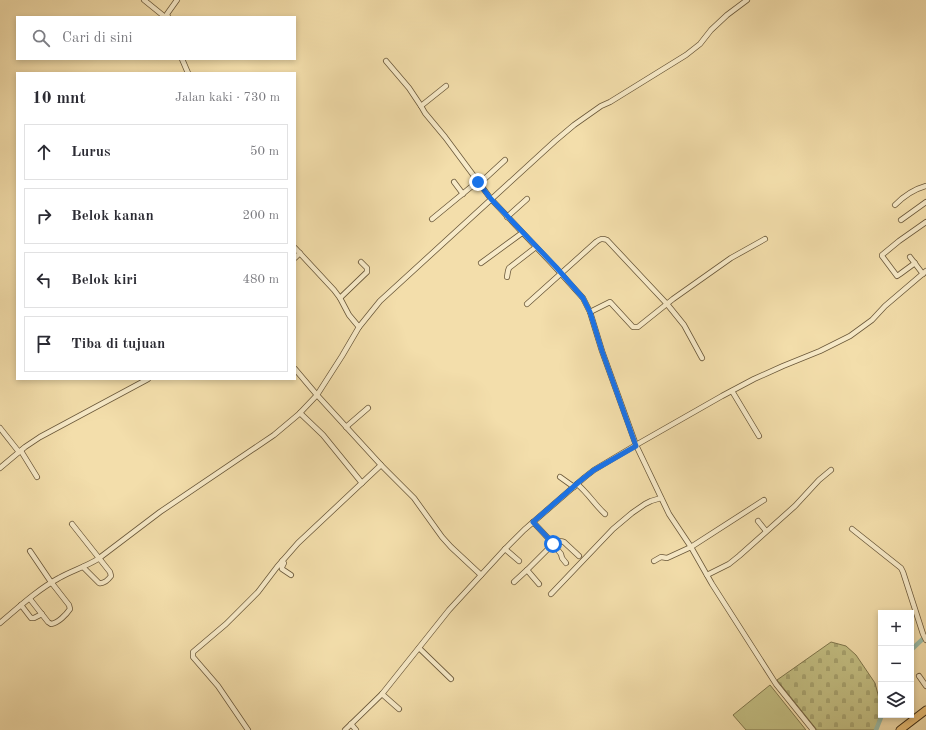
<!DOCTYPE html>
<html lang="id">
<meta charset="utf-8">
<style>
:root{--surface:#fff;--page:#f2f2f3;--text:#2b2b33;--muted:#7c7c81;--line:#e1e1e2}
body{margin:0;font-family:"Old Standard TT",serif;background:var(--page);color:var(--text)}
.controls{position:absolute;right:12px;bottom:12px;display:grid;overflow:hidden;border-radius:0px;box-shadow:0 2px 6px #0003}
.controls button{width:36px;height:36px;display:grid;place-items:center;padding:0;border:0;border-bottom:1px solid var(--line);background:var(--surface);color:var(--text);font:20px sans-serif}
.stop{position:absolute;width:12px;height:12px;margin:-9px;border:3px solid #1a73e8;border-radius:50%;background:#fff}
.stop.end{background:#1a73e8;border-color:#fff;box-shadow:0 1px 4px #0008}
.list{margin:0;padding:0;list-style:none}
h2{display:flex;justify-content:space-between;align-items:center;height:52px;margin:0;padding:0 16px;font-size:17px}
h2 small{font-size:13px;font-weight:400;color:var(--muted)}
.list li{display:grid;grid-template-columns:26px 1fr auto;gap:12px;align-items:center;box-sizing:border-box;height:56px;margin:0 8px 8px;padding:0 8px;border:1px solid var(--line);border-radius:0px}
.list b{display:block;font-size:15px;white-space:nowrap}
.list em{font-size:13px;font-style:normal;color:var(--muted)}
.icon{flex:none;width:22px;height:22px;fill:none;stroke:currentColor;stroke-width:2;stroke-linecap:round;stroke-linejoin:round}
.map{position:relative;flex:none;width:926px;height:730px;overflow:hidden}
.search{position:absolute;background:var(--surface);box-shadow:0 2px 6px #0003;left:16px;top:16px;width:280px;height:44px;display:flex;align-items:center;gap:10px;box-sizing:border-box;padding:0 14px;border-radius:0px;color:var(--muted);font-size:15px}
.panel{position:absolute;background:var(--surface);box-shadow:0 2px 6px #0003;left:16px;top:72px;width:280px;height:308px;border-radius:0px}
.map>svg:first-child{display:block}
.cemetery{fill:url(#cemetery-stones);stroke:#80764c}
.pitch{fill:#c3bf83;stroke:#80764c}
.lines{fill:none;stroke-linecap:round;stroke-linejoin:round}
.canal{stroke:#9bbca7;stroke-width:4.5}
.minor-casing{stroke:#6a583a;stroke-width:6}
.primary-casing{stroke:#3c2c15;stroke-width:9}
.minor{stroke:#f7eac8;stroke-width:4.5}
.primary{stroke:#eabf76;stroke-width:7}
.route{stroke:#1a73e8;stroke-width:5}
</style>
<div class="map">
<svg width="926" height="730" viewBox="0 0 926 730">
<defs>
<pattern id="cemetery-stones" width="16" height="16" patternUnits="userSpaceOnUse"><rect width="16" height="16" fill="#c3bf83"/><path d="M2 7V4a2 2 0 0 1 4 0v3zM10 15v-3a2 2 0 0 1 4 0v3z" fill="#a8a470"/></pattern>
</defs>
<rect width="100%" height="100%" fill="#f3deab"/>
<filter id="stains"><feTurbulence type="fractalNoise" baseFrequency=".005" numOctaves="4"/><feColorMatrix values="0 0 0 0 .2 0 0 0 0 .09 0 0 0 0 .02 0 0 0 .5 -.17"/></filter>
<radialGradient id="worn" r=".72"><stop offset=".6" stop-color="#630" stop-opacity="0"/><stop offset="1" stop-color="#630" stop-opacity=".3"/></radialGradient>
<polygon class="cemetery" points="831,642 846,646 856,655 875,683 880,702 880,713 876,730 817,730 777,680"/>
<polygon class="pitch" points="770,685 806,730 746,730 733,715"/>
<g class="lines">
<g class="canal">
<polyline points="911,650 926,636"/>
<polyline points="876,730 882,715"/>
</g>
<g class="minor-casing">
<g id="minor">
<polyline points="144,0 165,17"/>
<polyline points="168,17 167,14 177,0"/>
<polyline points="182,59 188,73"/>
<polyline points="386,61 409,88 421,106"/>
<polyline points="446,86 421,106 425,113 445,137 491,199 555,267 583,298 590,312 602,351 636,445 669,514 691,547 712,584 776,684 813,730"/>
<polyline points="454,182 463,194"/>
<polyline points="479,184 505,160"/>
<path d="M895,205C903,197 915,189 926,186"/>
<polyline points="507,217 527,199"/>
<polyline points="432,219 477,182"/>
<polyline points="901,220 926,202"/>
<polyline points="295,248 334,290 340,298 349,315 359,327 342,356 317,395 381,465 414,498 442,537 451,547 481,575"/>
<polyline points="910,257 923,274"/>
<polyline points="295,258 300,253"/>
<polyline points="481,263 522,233"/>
<polyline points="915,263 900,274 897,276 882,256 882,255 899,241 926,222"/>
<polyline points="507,277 508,271 509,268 536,247"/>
<polyline points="340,298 367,272 367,268 361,262"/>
<path d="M527,304L596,242C600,239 602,238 607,240L667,304L684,325L702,358"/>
<polyline points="590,312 610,302 633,327 638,327 673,299 731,258 765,239"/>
<polyline points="359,327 380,301 555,141 574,125 601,106 610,102 686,55 700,44 711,30 727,15 747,0"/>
<polyline points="732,391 759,436"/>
<polyline points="300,413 323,435 362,483"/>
<polyline points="346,427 368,408"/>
<polyline points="0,428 19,452"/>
<polyline points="21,451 37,477"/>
<polyline points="0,468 25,447 40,437 148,379"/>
<polyline points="560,477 574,487"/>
<path d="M577,484C588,493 595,505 605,514"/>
<polyline points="758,521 766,531"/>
<path d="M72,524L110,572L111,576C108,580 104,584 99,583L83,567"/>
<polyline points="852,529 901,568 903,572 923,634 926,640"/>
<polyline points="505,549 519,561"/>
<polyline points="282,561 284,563 282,567 282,569 291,575"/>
<polyline points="654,561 661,557 667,558 691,547 764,500"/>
<path d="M566,563L562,558L561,554L553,544C557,542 560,540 564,542L579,556"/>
<polyline points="527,570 539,584"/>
<polyline points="707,575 729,564 739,556 795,506 819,480 831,470"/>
<polyline points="514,582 527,570 553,544 548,538 533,522"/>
<polyline points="551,594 613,529 632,513 645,504 651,501 661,498"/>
<path d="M30,599L48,622L51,624C58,623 66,615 70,609L69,605L51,582L30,551"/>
<polyline points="21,605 31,618 34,618 42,614"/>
<path d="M0,623C19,607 37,590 59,578C71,571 85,567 98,559L160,512L274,435L299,414L317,395L295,369"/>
<polyline points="419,648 451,679"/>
<polyline points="919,676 926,686"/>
<polyline points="382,694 399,709"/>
<polyline points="351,724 356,730"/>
<polyline points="248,730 218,686 193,657 193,652 226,624 258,592 277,567 298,543 381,465"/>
<polyline points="345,730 382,694 449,610 505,549 524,530 585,477 594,470 636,445 722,396 754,379 783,366 820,351 850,336 872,320 885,306 926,271"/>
</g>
</g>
<g class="primary-casing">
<polyline id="primary" points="900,730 926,710"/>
</g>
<use href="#minor" class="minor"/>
<use href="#primary" class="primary"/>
</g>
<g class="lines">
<polyline class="route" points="478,182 491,199 556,267 583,298 590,312 602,351 636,446 594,470 580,481 533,522 548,538 553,544"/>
</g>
<rect width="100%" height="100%" filter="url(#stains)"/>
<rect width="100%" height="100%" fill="url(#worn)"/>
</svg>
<div class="controls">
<button>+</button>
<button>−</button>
<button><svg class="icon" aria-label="layers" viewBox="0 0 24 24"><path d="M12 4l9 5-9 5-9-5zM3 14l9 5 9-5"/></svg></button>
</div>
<div class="stop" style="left:553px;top:544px"></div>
<div class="stop end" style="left:478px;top:182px"></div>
<div class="search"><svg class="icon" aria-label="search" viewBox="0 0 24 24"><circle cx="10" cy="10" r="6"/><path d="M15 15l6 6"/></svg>Cari di sini</div>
<section class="panel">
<h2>10 mnt<small>Jalan kaki · 730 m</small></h2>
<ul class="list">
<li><svg class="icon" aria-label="ahead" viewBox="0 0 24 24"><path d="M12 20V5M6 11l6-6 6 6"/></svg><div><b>Lurus</b></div><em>50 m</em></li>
<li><svg class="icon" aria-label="right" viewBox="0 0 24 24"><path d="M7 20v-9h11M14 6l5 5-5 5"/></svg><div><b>Belok kanan</b></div><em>200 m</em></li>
<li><svg class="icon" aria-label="left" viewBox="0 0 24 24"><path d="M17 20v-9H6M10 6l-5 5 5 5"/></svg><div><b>Belok kiri</b></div><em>480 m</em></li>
<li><svg class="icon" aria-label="arrive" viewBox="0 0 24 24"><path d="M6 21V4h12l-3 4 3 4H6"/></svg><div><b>Tiba di tujuan</b></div></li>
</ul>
</section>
</div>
